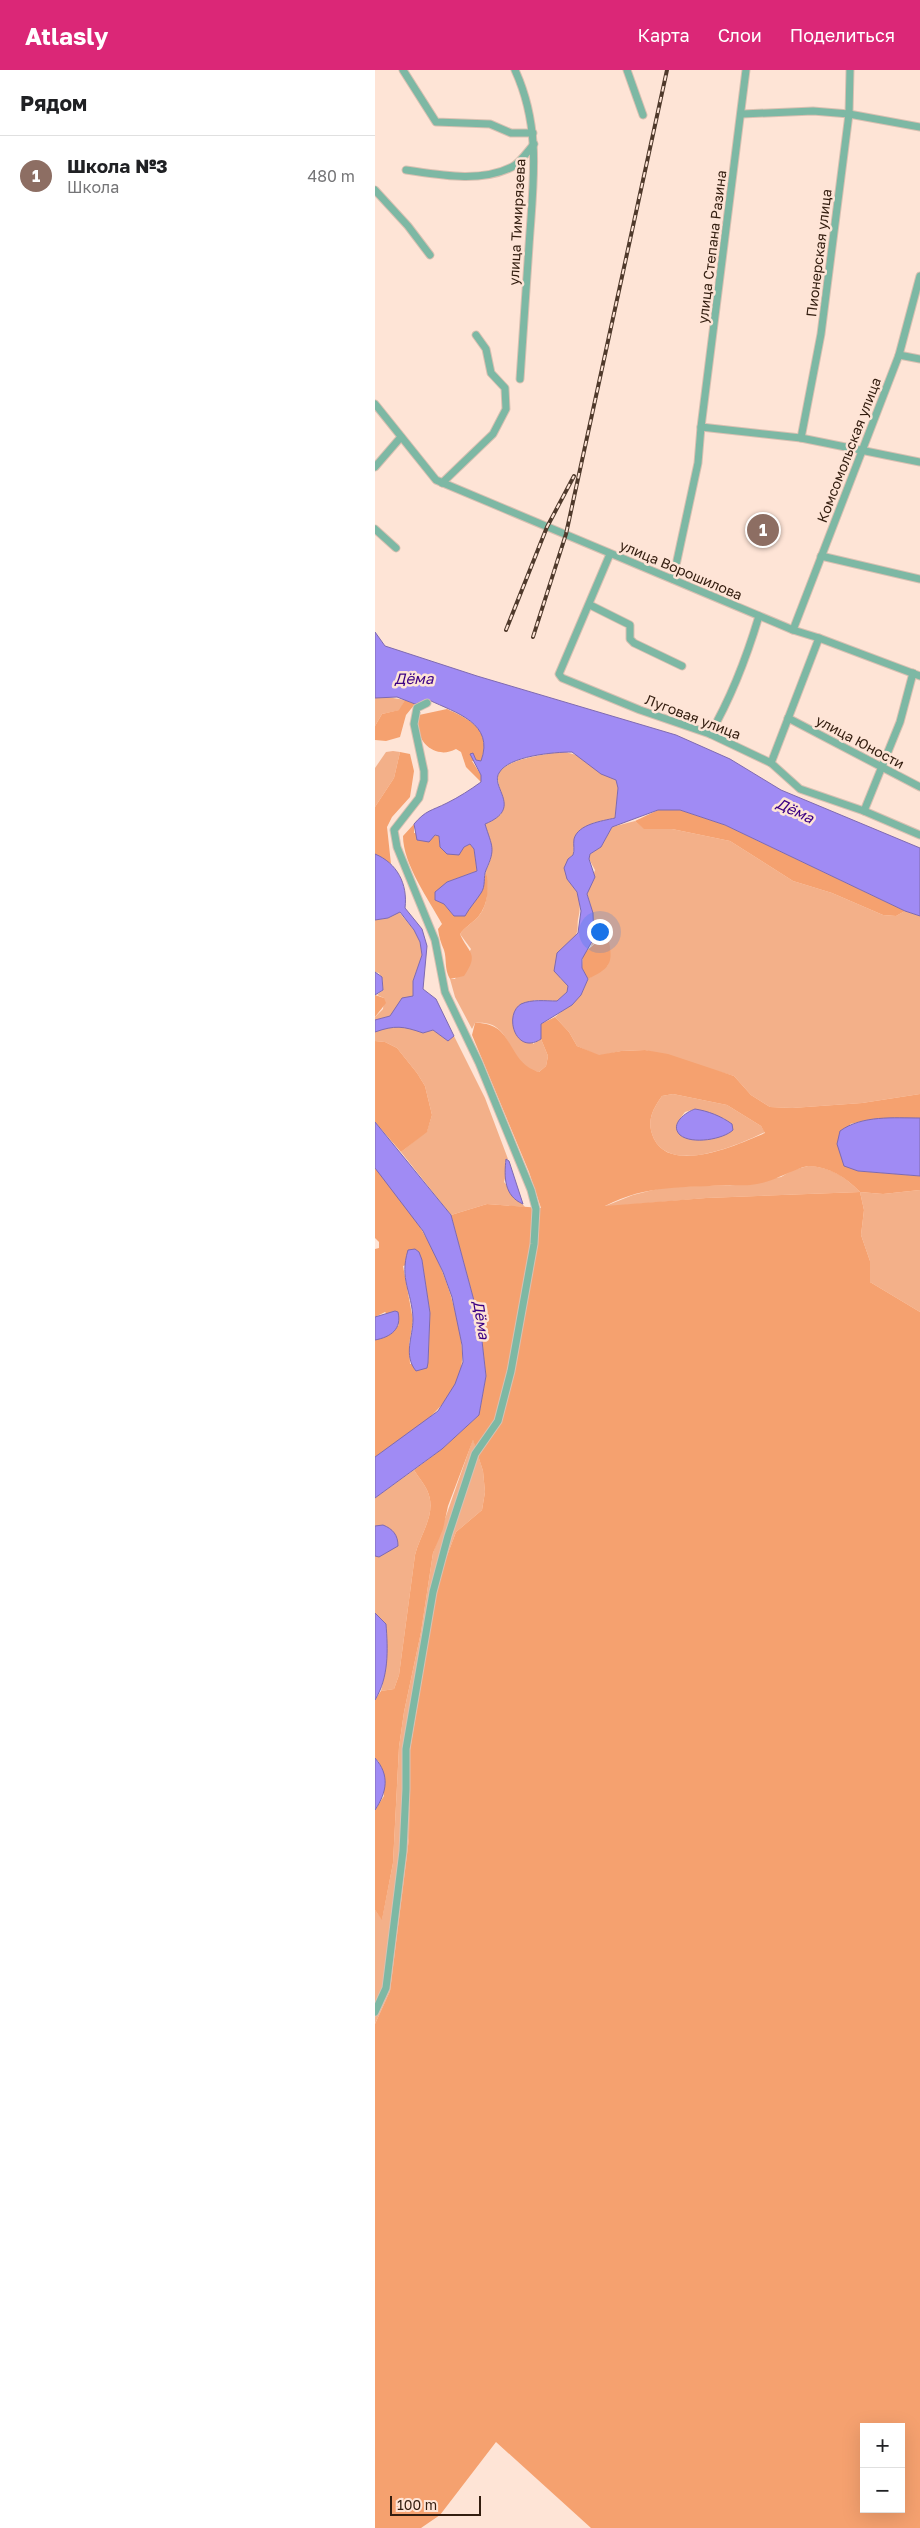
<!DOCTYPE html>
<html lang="ru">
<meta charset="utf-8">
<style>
:root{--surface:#fff;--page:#f2f2f2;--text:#202124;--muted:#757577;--line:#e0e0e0;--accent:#db2777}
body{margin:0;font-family:"Golos Text",sans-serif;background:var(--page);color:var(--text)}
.controls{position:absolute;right:15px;bottom:15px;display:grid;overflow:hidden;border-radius:0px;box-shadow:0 5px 20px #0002}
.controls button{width:45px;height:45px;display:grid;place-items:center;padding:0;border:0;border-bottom:1px solid var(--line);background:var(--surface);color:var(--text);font:25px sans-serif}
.scale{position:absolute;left:15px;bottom:12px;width:91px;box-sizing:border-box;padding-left:5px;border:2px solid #331d0f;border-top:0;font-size:14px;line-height:18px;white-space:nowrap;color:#331d0f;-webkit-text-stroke:4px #fee4d6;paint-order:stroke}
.you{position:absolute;left:224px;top:861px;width:18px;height:18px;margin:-12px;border:4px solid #fff;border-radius:50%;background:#1a73e8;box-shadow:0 0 0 8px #1a73e833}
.badge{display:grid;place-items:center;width:32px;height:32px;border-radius:50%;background:var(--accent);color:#fff;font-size:16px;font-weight:700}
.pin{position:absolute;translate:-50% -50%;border:2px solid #fff;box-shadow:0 1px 5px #0006}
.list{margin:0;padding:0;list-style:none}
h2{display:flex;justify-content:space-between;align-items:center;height:65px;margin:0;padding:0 20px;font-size:21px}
h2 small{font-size:16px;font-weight:400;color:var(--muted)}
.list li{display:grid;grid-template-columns:32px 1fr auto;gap:15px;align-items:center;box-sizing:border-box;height:80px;padding:0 20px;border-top:1px solid var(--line)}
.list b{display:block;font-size:19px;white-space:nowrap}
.list p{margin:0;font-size:16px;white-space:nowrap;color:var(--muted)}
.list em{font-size:16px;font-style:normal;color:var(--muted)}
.map{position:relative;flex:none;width:545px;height:2458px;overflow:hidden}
header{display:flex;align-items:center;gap:30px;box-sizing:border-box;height:70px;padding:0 25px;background:var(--accent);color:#fff}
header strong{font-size:24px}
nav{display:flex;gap:28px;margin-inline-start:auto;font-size:18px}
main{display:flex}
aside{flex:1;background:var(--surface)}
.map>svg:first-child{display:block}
.green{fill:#f3b089;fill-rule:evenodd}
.forest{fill:#f5a16f;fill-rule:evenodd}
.water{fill:#a08bf4;stroke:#7f6aaf}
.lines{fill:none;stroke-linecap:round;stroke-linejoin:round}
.minor-casing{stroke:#d9c0b2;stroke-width:9}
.minor{stroke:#7db8a4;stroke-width:7}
.rail-casing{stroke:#4f392b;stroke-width:4}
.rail{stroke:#fee4d6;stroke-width:2;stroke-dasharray:5.5;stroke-linecap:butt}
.labels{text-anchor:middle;stroke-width:5;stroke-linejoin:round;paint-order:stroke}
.street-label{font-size:14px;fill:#331d0f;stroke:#fee4d6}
.water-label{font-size:15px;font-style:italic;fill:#3b0084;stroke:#fee4d6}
</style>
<header>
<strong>Atlasly</strong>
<nav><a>Карта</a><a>Слои</a><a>Поделиться</a></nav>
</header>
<main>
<aside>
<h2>Рядом<small></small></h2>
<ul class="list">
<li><span class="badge" style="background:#8d6e63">1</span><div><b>Школа №3</b><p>Школа</p></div><em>480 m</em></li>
</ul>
</aside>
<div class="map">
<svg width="545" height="2458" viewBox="0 0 545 2458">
<rect width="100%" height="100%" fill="#fee4d6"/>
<g class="green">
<polygon points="6,626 30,630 25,640 7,644 0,656 0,628"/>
<polygon points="18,681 25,682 19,708 0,737 0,698 11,682"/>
<path d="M183,682C208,681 218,700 241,710L243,718L240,748L218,753L199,775L198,785L193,789L192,809C204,819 207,834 203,849C202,857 204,861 199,868L185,908L194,916L192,922L182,931L159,930L158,974L166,969L173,986L171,996L164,1002C160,1001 155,1001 152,999C131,984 136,950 100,953L97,959L80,927L75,909H80L96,879L85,864C90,857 97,853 103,847C114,834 113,817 111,800C120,786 115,770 110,754L126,744C130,730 125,724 123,710C119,690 170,685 183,682Z"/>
<path d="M260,751L270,759H297L355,771L418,811L457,823L508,845L521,846L530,841L545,846V1024L487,1033L417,1038L395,1037L376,1025L359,1006L270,980L246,981L224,986L202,976L194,962L180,947L206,925L213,909L233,895L235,878L225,869L216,876C222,859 218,840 212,824L220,800L214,789L215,784L226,777L237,757Z"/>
<polygon points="24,842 39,860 45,872 47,885 38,911 38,926 15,946 0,950 0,947 8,939 9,928 2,925 8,920 8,911 4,903 0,902 0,850 13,848"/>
<polygon points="16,956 32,957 48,963 58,960 73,971 79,966 110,1028 133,1089 130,1092 132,1101 129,1112 150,1137 112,1134 76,1145 26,1082 52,1061 57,1045 50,1016 42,1003 22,978 10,972 0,971 0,962"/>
<path d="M298,1024L352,1035L386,1056L390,1062C365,1074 297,1105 279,1069C271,1052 277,1040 287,1026ZM320,1039L350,1049L349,1065L324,1070L304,1050L310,1042Z"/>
<path d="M433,1096C456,1097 469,1106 485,1122L508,1124L545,1120V1242L495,1212V1191L486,1165L489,1140L485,1122L331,1128L228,1137L258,1125L290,1117L360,1115L406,1107L418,1100Z"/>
<polygon points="98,1369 108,1401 110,1422 107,1440 81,1462 64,1507 35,1680 34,1768 15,1921 0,1954 0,1840 7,1849 18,1793 24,1677 29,1642 46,1562 58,1483"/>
<path d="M39,1400C43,1407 49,1413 52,1420C63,1443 45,1464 40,1485L24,1605L19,1619L6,1621C12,1599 13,1577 11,1554L0,1543V1428Z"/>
</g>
<g class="forest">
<polygon points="30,630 40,634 31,645 25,667 11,671 0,670 0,656 7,644 24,640"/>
<path d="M72,639C96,650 117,660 106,691H97L106,705V712L91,697L86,682L81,679C59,691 37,669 44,645Z"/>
<polygon points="25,682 35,684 39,701 35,727 17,747 12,757 16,794 0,784 0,737 19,708"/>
<polygon points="283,740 305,740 350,755 530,841 521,846 508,845 457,823 418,811 355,771 297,759 269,759 260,751"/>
<path d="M39,754V763L64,766L65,777H89L95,774L99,779L102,801L72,812L69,834L79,846C99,836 108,823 111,800C114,817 114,833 103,847C97,853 90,857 85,864C93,883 105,883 89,906L75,909C69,899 72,889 69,880C66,873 64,867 63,859L67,854C54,830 28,794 28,766Z"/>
<path d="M230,868L234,872C239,896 232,899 213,909L207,898L208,884L225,869Z"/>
<polygon points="0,925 9,928 11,933 0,947"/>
<path d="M180,947L194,962L202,976L224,985L246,981L270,980L293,984L359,1006L376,1025L395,1037L417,1038L487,1033L545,1024V1048L492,1050L475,1054L483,1101L545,1106V1120L508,1124L485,1122L489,1140L486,1165L495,1191V1212L545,1242V2458H216L121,2372L65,2445L46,2458H0V1954L15,1921L34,1768L35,1680L64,1507L81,1462L107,1440L110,1422L108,1401L98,1370L73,1436L68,1459L58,1483L46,1562L29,1642L24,1677L18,1793L7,1850L0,1840V1740L9,1726L4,1692L0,1688V1630L6,1621L19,1619L24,1605L40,1485C45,1464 63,1443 52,1420C49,1413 43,1407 39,1400L67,1379L104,1345L111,1306L105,1253L76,1145L112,1134L166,1138L154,1102L97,965L100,953C141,952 130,992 164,1002L171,996L173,986L166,969V954ZM298,1024L352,1035L386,1056L390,1063C364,1074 297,1105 279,1069C271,1052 277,1040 287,1026ZM433,1096C455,1097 469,1106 485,1122L331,1128L230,1136C272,1114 310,1118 355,1115C364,1115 373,1116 382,1114C401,1111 415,1100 433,1096ZM489,2357H526V2439H489Z"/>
<polygon points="0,971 10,972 22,978 42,1003 50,1016 57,1045 52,1062 26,1082 0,1052"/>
<path d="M0,1098C40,1141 70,1192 82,1250C87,1273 91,1292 81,1313C66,1345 29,1369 0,1387V1270L24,1255L10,1242L0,1247V1179L4,1178V1172L0,1168ZM47,1190L55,1243L53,1293L35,1294L34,1275L38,1250L28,1196Z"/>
</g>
<g class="water">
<path d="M0,562L10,576L102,606L301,665L355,689L406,720L545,778V846L530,841L350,755L305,740H283L237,757L226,777L215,784L214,789L220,807L212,824L218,843L219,868L207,889V898L213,909L206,925L197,935L166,954V969C141,986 128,945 146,934C157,929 170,931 182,931L192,922L193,916L179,901L182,883L203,863L206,841L202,822L192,809L189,798L193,789L198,785C200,780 198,775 199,769C203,754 227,751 240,748L243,718L241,710L226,704L197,682C179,682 133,686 124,703C115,718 149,738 110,754C117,777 121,778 111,800C108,807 111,816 106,823C101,831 95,837 90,846H79L69,834L60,830V822L72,812L102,801L99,779L95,774L89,777L84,785L72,784L65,777L64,766L60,765L54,772L42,770L39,754C51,740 56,741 72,733C84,727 95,720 106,712V705L95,684L98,683L101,690L106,691C120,653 81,643 54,630L40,634L22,627L0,628Z"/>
<path d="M0,784C22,793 33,814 30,838L47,859L52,876L48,919L61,929L79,966L73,971L58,960L48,963C28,956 20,955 0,962V950L15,946L27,928L38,926V911L47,885L45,872L39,860L25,842L13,848L0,850Z"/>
<polygon points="0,902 7,907 8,920 0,925"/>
<path d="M320,1039C333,1041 346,1046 357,1054L358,1060C349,1069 317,1075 305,1065C294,1054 311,1042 320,1039Z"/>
<path d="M545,1048V1106L483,1101L469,1096L462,1074L465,1061C487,1045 519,1048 545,1048Z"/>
<polygon points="0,1052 76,1145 105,1253 111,1306 104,1345 67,1379 0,1428 0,1387 63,1341 80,1314 88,1292 87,1275 77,1227 68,1202 48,1161 0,1098"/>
<path d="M131,1089L134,1091L148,1134C129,1126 129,1107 131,1089Z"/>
<path d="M40,1179L44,1182L47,1190L55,1243L53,1293L52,1298L41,1301C28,1285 38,1267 38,1249C37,1221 24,1210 33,1180Z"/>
<path d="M20,1241L23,1242C27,1259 16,1267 0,1270V1247Z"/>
<path d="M8,1455C18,1459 23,1465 23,1476L4,1487L0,1486V1456Z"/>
<path d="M0,1543L11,1554C13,1580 14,1607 0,1630Z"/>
<path d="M0,1688C15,1705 12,1722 0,1740Z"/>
</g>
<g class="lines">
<g class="minor-casing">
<g id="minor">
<polyline points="28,0 61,52 115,54 136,63 158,63"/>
<path d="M140,0C167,59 158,113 154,176C151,220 148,265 145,309"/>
<polyline points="252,0 268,45"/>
<polyline points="367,44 438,41 474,44 545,57"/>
<path d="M31,100C65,105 105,113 137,97C145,93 153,81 159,74"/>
<polyline points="0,120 33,156 55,185"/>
<polyline points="524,285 545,289"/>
<polyline points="0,334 61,410 418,560 444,568 545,606"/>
<polyline points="326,357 426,368 545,392"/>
<polyline points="426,368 446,264 474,44 475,0"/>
<polyline points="0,397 26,367"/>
<polyline points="67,413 118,364 131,339 130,318 116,303 111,279 101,265"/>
<polyline points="0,459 21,478"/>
<polyline points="235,484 184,604 187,608 265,640 335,664 396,693 425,719 489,741 545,765"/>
<polyline points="446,486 545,509"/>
<polyline points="298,509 323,393 326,357 371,0"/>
<polyline points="215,535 255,555 255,569 259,573 307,596"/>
<polyline points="418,560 524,285 545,206"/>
<polyline points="413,648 545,717"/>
<path d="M335,664C356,628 372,586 384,546"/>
<polyline points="396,693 444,568"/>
<polyline points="489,741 525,652 538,603"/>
<polyline points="0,1942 11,1918 28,1781 31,1719 31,1679 58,1522 73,1466 100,1384 123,1351 136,1301 159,1174 161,1139 156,1120 104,993 70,922 60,870 22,777 19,760 44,728 49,710 49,701 39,654 42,638 52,633"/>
</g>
</g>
<use href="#minor" class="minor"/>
<g class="rail-casing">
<g id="rail">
<polyline points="131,560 172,457 199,406"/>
<polyline points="158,567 191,464 292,0"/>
</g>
</g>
<use href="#rail" class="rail"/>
</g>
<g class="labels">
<g class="street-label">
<text transform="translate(142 152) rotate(-87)" y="5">улица Тимирязева</text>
<text transform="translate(337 177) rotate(-83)" y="5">улица Степана Разина</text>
<text transform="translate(444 183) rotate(-83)" y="5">Пионерская улица</text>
<text transform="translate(474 380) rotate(-69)" y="5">Комсомольская улица</text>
<text transform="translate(306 500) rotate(23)" y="5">улица Ворошилова</text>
<text transform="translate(318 647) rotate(21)" y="5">Луговая улица</text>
<text transform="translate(485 672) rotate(28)" y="5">улица Юности</text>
</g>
<g class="water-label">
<text x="39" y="614">Дёма</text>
<text transform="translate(420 741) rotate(25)" y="5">Дёма</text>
<text transform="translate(106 1250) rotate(81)" y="5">Дёма</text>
</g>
</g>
</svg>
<div class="controls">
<button>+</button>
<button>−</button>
</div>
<div class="scale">100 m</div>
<div class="you"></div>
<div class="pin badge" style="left:388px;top:460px;background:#8d6e63">1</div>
</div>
</main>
